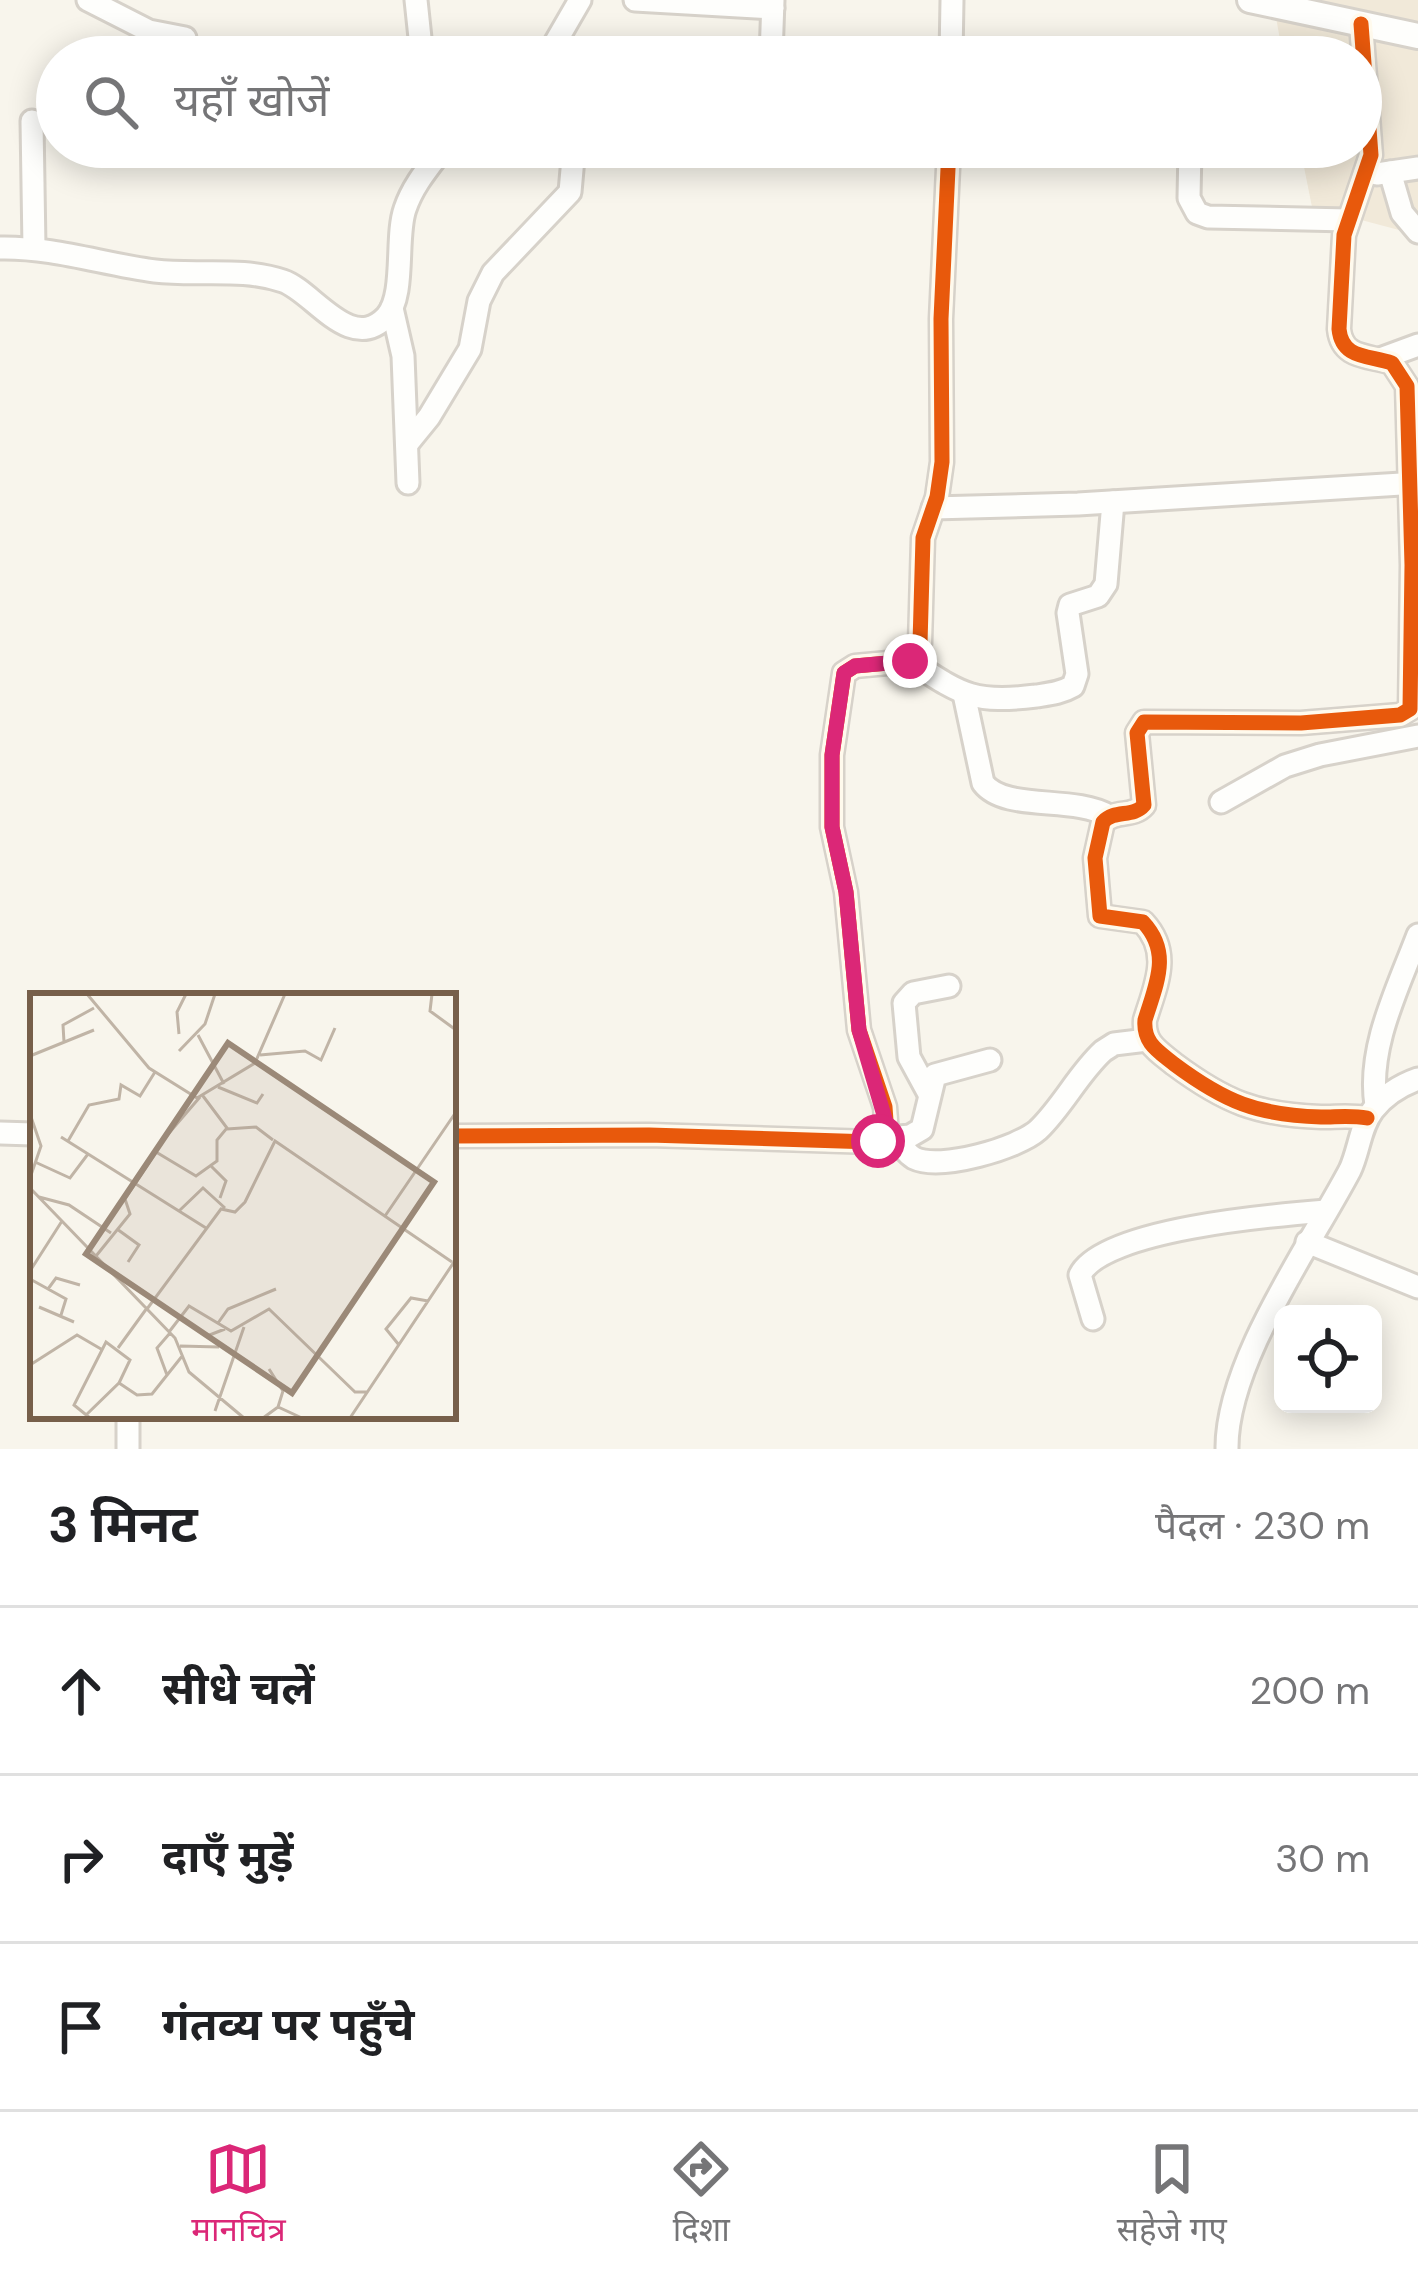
<!DOCTYPE html>
<html lang="hi">
<meta charset="utf-8">
<style>
:root{--surface:#fff;--page:#f6f6f6;--text:#202124;--muted:#757577;--line:#e0e0e0;--accent:#db2777}
body{margin:0;font-family:"DM Sans","Noto Sans Devanagari",sans-serif;background:var(--page);color:var(--text)}
.controls{position:absolute;right:36px;bottom:36px;display:grid;overflow:hidden;border-radius:18px;box-shadow:0 6px 30px #0003}
.controls button{width:108px;height:108px;display:grid;place-items:center;padding:0;border:0;border-bottom:3px solid var(--line);background:var(--surface);color:var(--text);font:60px sans-serif}
.stop{position:absolute;width:36px;height:36px;margin:-27px;border:9px solid #db2777;border-radius:50%;background:#fff}
.stop.end{background:#db2777;border-color:#fff;box-shadow:0 3px 12px #0008}
.list{margin:0;padding:0;list-style:none}
h2{display:flex;justify-content:space-between;align-items:center;height:156px;margin:0;padding:0 48px;font-size:51px}
h2 small{font-size:39px;font-weight:400;color:var(--muted)}
.list li{display:grid;grid-template-columns:78px 1fr auto;gap:36px;align-items:center;box-sizing:border-box;height:168px;padding:0 48px;border-top:3px solid var(--line)}
.list b{display:block;font-size:45px;white-space:nowrap}
.list em{font-size:39px;font-style:normal;color:var(--muted)}
.icon{flex:none;width:66px;height:66px;fill:none;stroke:currentColor;stroke-width:2;stroke-linecap:round;stroke-linejoin:round}
.map{position:relative;flex:none;width:1418px;height:1449px;overflow:hidden}
.search{position:absolute;background:var(--surface);box-shadow:0 6px 30px #0003;left:36px;right:36px;top:36px;height:132px;display:flex;align-items:center;gap:30px;box-sizing:border-box;padding:0 42px;border-radius:66px;color:var(--muted);font-size:45px}
.sheet{height:660px;background:var(--surface)}
nav{display:flex;justify-content:space-around;align-items:center;box-sizing:border-box;height:168px;border-top:3px solid var(--line);background:var(--surface);font-size:33px;color:var(--muted)}
nav a{display:grid;justify-items:center;gap:6px}
nav .on{color:var(--accent)}
.map>svg:first-child{display:block}
.residential{fill:#f1e9d9}
.lines{fill:none;stroke-linecap:round;stroke-linejoin:round}
.minor-casing{stroke:#d7d2ca;stroke-width:27}
.tertiary-casing{stroke:#d7d2ca;stroke-width:30}
.minor{stroke:#fefefc;stroke-width:21}
.tertiary{stroke:#fefefc;stroke-width:24}
.cycleway-casing{stroke:#fffaed;stroke-width:22}
.cycleway{stroke:#e8590c;stroke-width:15}
.route{stroke:#db2777;stroke-width:15}
.inset-road{fill:none;stroke:#c0b4a6;stroke-width:3}
.view{fill:#9b8978;fill-opacity:0.15;stroke:#9b8978;stroke-width:6}
.inset-edge{fill:none;stroke:#775f4a;stroke-width:6}
</style>
<div class="map">
<svg width="1418" height="1449" viewBox="0 0 1418 1449">
<rect width="100%" height="100%" fill="#f8f5ec"/>
<polygon class="residential" points="1273,0 1418,0 1418,235 1312,207 1300,147 1361,147 1361,57 1283,57"/>
<g class="lines">
<g class="minor-casing">
<g id="minor">
<polyline points="88,0 149,31 185,38"/>
<polyline points="416,0 422,57"/>
<polyline points="635,0 773,8"/>
<path d="M1361,24L1371,155L1344,235L1339,329C1342,359 1368,355 1392,363L1407,386L1412,565L1410,709L1400,715L1301,723L1144,722L1137,733L1144,805C1133,818 1115,809 1103,822L1095,858L1100,916L1143,922C1172,953 1156,984 1145,1020C1143,1043 1158,1051 1174,1064C1225,1102 1257,1115 1321,1117C1337,1117 1351,1115 1367,1118"/>
<polyline points="547,57 580,0"/>
<polyline points="771,57 773,0"/>
<polyline points="951,57 952,0"/>
<polyline points="32,121 34,248"/>
<polyline points="1190,147 1189,198 1197,213 1208,217 1348,220"/>
<polyline points="1390,172 1402,213 1418,232"/>
<polyline points="1377,174 1418,168"/>
<path d="M0,248C54,247 102,264 155,271C197,276 242,267 283,281C313,291 350,354 386,317C406,296 395,237 405,209C413,185 429,167 444,147"/>
<polyline points="392,308 403,356 408,483"/>
<polyline points="1380,359 1418,345"/>
<polyline points="407,444 429,417 470,349 479,301 493,273 570,192 574,147"/>
<polyline points="933,508 1078,504 1418,483"/>
<path d="M910,661C961,694 973,704 1036,696C1049,694 1061,693 1073,686L1077,674L1068,613L1070,605L1098,596L1106,584L1113,502"/>
<path d="M964,694L983,783C1005,812 1073,795 1109,816"/>
<polyline points="1221,802 1285,766 1320,755 1418,736"/>
<polyline points="928,1092 909,1057 904,1003 913,993 949,986"/>
<path d="M1376,1105C1367,1048 1398,988 1418,935"/>
<polyline points="0,1133 33,1134"/>
<polyline points="453,1136 649,1135 872,1142 887,1134 885,1107 859,1030 846,892 832,827 832,755 844,673 855,666 910,661 920,643 923,538 937,497 942,462 941,319 949,147"/>
<path d="M896,1137C901,1145 906,1153 914,1158C940,1171 1018,1148 1038,1130C1063,1106 1078,1074 1103,1051L1114,1044L1147,1040"/>
<polyline points="888,1138 910,1136 922,1129 935,1075 990,1060"/>
<polyline points="1307,1242 1418,1287"/>
<path d="M1093,1319L1080,1275C1102,1229 1276,1215 1326,1211"/>
<polyline points="128,1416 128,1449"/>
<path d="M1227,1449C1226,1363 1310,1246 1350,1170C1359,1151 1360,1127 1373,1110C1384,1096 1401,1085 1418,1079"/>
</g>
</g>
<g class="tertiary-casing">
<polyline id="tertiary" points="1250,0 1418,36"/>
</g>
<use href="#minor" class="minor"/>
<use href="#tertiary" class="tertiary"/>
<g class="cycleway-casing">
<g id="cycleway">
<path d="M1361,24L1371,155L1344,235L1339,329C1342,359 1368,355 1392,363L1407,386L1412,565L1410,709L1400,715L1301,723L1144,722L1137,733L1144,805C1133,818 1115,809 1103,822L1095,858L1100,916L1143,922C1172,953 1156,984 1145,1020C1143,1043 1158,1051 1174,1064C1225,1102 1257,1115 1321,1117C1337,1117 1351,1115 1367,1118"/>
<polyline points="453,1136 649,1135 872,1142 887,1134 885,1107 859,1030 846,892 832,827 832,755 844,673 855,666 910,661 920,643 923,538 937,497 942,462 941,319 949,147"/>
</g>
</g>
<use href="#cycleway" class="cycleway"/>
</g>
<g class="lines">
<polyline class="route" points="878,1141 888,1129 859,1030 846,892 832,827 832,755 844,673 855,666 910,661"/>
</g>
<g transform="translate(30 993)">
<rect width="426" height="426" fill="#f8f5ec"/>
<path class="inset-road" d="M57,1L119,75L167,105L225,70L255,1M402,1L400,18L426,37M149,41L147,19L156,1M168,42L194,91M34,49L33,32L64,15M149,58L175,31L185,1M230,62L275,58L291,67L305,35M0,63L64,37M188,94L227,110L233,101M0,121L11,153L0,185M197,136L226,134L243,147M31,144L176,235M38,148L59,112L89,106L91,92L110,103L125,79M127,154L170,104M5,169L40,185L58,161M181,173L196,188L190,205M0,195L145,345L159,379L214,425M9,204L39,212L81,240M149,218L173,195L195,215M355,223L426,119M87,236L109,252L98,269M66,263L100,221L95,206L126,159L166,183L187,168V147L197,135L173,103M0,278L32,228M0,286L36,306L31,322M18,296L26,285L50,292M9,314L44,329M117,316L191,216L205,219L215,209L245,148L422,269M150,323L177,343L195,336M188,330L198,316L246,296M139,339L159,313L201,338L239,316L325,399H337M369,352L356,336L381,305L398,308M150,353L189,354M88,355L117,315M0,372L47,342L71,356M239,376L253,398L248,414M137,382L127,355L140,340M185,418L214,334M55,423L89,390L107,402L122,401L153,362M60,425L44,412L76,349L100,367L89,390M233,425L248,414L272,425M320,425L426,266"/>
<path class="view" d="M198,50L404,189L262,400L56,261Z"/>
<rect width="426" height="426" class="inset-edge"/>
</g>
</svg>
<div class="controls">
<button><svg class="icon" aria-label="locate" viewBox="0 0 24 24"><circle cx="12" cy="12" r="6"/><path d="M12 2v4M12 18v4M2 12h4M18 12h4"/></svg></button>
</div>
<div class="stop" style="left:878px;top:1141px"></div>
<div class="stop end" style="left:910px;top:661px"></div>
<div class="search"><svg class="icon" aria-label="search" viewBox="0 0 24 24"><circle cx="10" cy="10" r="6"/><path d="M15 15l6 6"/></svg>यहाँ खोजें</div>
</div>
<section class="sheet">
<h2>3 मिनट<small>पैदल · 230 m</small></h2>
<ul class="list">
<li><svg class="icon" aria-label="ahead" viewBox="0 0 24 24"><path d="M12 20V5M6 11l6-6 6 6"/></svg><div><b>सीधे चलें</b></div><em>200 m</em></li>
<li><svg class="icon" aria-label="right" viewBox="0 0 24 24"><path d="M7 20v-9h11M14 6l5 5-5 5"/></svg><div><b>दाएँ मुड़ें</b></div><em>30 m</em></li>
<li><svg class="icon" aria-label="arrive" viewBox="0 0 24 24"><path d="M6 21V4h12l-3 4 3 4H6"/></svg><div><b>गंतव्य पर पहुँचे</b></div></li>
</ul>
</section>
<nav>
<a class="on"><svg class="icon" aria-label="map" viewBox="0 0 24 24"><path d="M3 6l6-2 6 2 6-2v14l-6 2-6-2-6 2zM9 4v14M15 6v14"/></svg>मानचित्र</a>
<a><svg class="icon" aria-label="directions" viewBox="0 0 24 24"><path d="M12 3l9 9-9 9-9-9zM9 14v-3h6M13 9l2 2-2 2"/></svg>दिशा</a>
<a><svg class="icon" aria-label="saved" viewBox="0 0 24 24"><path d="M7 4h10v16l-5-4-5 4z"/></svg>सहेजे गए</a>
</nav>
